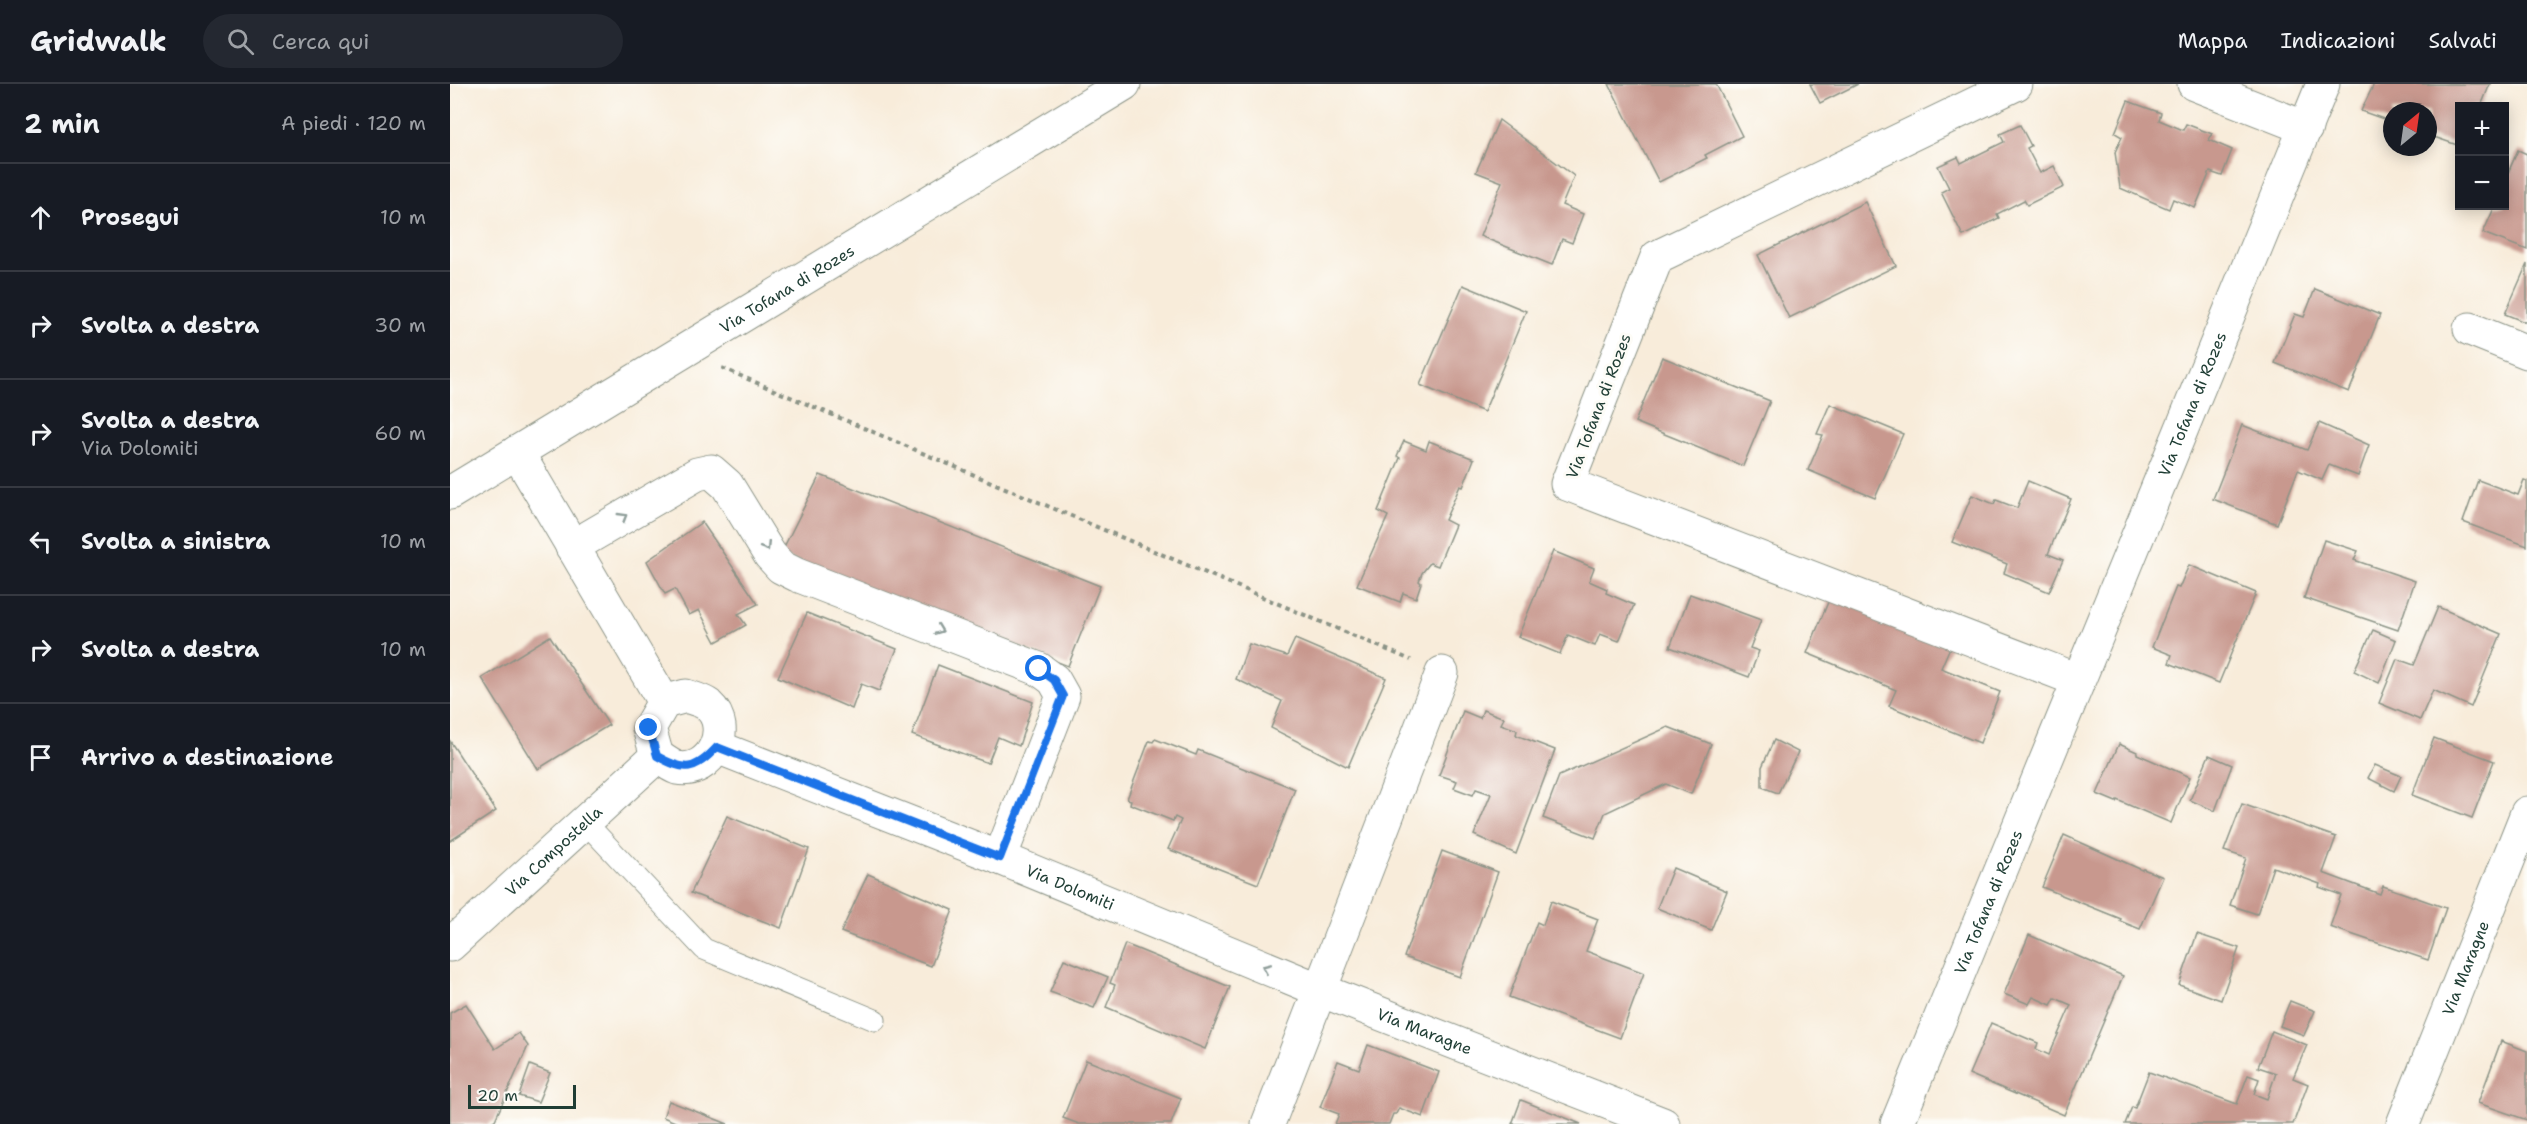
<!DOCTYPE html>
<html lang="it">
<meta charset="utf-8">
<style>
:root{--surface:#171b24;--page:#242831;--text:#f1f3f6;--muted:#9ea1a6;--line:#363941}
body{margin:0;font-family:"Shantell Sans",sans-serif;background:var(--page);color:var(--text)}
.controls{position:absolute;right:18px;top:18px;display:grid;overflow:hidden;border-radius:0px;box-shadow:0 3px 15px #0003}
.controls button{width:54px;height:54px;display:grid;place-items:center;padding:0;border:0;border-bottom:2px solid var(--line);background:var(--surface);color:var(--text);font:30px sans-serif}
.compass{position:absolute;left:1933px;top:18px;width:54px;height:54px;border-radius:50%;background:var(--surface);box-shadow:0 3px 15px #0003;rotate:29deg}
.scale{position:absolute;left:18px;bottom:15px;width:108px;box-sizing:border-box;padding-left:6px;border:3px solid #1f3d34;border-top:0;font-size:16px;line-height:21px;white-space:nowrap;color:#1f3d34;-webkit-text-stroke:4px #fdfcf7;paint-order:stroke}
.stop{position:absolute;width:18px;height:18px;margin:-14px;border:4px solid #1a73e8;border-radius:50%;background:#fff}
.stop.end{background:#1a73e8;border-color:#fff;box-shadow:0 2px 6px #0008}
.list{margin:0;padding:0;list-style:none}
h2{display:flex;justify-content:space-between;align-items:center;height:78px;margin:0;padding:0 24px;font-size:26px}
h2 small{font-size:20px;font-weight:400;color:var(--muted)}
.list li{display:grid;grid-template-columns:39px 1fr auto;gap:18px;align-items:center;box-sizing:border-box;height:108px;padding:0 24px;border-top:2px solid var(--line)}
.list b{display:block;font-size:22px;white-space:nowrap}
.list p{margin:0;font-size:20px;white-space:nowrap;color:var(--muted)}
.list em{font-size:20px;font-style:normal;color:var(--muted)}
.icon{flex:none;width:33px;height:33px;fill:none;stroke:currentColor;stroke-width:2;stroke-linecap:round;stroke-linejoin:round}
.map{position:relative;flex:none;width:2077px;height:1040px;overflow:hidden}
header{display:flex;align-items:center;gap:36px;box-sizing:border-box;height:84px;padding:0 30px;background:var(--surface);border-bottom:2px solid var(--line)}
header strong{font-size:28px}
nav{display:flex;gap:33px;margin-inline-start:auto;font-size:21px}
.search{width:420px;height:54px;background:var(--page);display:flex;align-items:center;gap:15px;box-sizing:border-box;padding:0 21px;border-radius:33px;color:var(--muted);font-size:22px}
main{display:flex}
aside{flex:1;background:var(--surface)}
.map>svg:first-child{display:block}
.building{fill:#c8988e}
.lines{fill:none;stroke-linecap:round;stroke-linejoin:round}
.service-casing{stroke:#8c9487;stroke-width:23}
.minor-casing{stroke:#8c9487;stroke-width:35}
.path{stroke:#8c9487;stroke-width:4;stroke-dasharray:4.5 4.5;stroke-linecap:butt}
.service{stroke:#fff;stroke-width:21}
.minor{stroke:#fff;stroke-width:33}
.oneway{stroke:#8f9e9a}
.route{stroke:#1a73e8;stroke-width:8}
.labels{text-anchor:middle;stroke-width:6;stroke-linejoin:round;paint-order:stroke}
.street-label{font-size:16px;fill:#1f3d34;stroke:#fdfcf7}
</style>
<header>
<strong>Gridwalk</strong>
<div class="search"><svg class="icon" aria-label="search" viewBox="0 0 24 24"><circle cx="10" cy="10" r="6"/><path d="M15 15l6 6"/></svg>Cerca qui</div>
<nav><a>Mappa</a><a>Indicazioni</a><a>Salvati</a></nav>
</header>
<main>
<aside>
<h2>2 min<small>A piedi · 120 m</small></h2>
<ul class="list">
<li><svg class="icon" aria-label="ahead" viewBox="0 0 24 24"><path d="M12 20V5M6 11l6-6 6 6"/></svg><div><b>Prosegui</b></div><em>10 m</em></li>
<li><svg class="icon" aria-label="right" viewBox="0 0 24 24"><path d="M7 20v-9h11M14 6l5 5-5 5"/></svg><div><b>Svolta a destra</b></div><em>30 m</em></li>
<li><svg class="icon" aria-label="right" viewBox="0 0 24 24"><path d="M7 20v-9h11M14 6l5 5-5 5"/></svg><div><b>Svolta a destra</b><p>Via Dolomiti</p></div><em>60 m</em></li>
<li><svg class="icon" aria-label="left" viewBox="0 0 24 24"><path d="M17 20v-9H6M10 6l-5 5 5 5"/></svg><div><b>Svolta a sinistra</b></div><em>10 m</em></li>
<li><svg class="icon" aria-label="right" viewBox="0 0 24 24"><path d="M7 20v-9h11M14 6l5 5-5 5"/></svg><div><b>Svolta a destra</b></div><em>10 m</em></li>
<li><svg class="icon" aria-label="arrive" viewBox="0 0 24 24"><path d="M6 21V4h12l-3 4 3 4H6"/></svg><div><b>Arrivo a destinazione</b></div></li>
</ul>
</aside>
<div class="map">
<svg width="2077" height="1040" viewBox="0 0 2077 1040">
<rect width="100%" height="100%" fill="#fdfcf7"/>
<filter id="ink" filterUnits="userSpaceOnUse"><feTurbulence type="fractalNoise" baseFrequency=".0167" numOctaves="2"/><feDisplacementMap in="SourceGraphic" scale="12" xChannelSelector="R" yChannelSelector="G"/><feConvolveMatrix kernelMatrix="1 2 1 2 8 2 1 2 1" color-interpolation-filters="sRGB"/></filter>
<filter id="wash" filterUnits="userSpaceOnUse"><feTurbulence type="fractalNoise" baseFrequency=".008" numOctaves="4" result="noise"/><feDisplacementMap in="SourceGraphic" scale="24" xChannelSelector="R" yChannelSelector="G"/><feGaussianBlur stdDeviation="1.35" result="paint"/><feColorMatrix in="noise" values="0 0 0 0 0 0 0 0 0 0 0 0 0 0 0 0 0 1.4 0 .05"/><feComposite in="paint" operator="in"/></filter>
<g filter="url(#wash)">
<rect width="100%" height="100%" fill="#f8ecda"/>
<g id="blocks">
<g class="building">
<polygon points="1159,0 1266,0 1292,52 1255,71 1257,74 1209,98"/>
<polygon points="1360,0 1408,0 1370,19"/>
<polygon points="1924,0 2040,0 2031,22 2010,22 2010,62 1978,51 1978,27 1942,27 1942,38 1911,27"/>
<polygon points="1678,17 1711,29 1709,36 1733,46 1736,40 1762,50 1759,56 1782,66 1772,92 1760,88 1745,124 1723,115 1719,125 1670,104 1665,68 1672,53 1665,49"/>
<polygon points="1049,36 1124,92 1112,121 1133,130 1122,159 1112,155 1102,181 1030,152 1052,98 1026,88"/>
<polygon points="1570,41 1581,62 1577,64 1590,89 1604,82 1614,103 1577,121 1574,116 1547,130 1549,134 1513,152 1491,108 1499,104 1488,82 1508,73 1511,79 1554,58 1550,50"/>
<polygon points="2068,66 2077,70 2077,166 2033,149 2045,122 2054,122 2054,98"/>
<polygon points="1415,118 1446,182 1339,234 1308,171"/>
<polygon points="2077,180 2077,239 2055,230"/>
<polygon points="1013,201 1076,227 1034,328 970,301"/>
<polygon points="1865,205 1930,231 1899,308 1825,279 1845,230 1854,233"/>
<polygon points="1212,273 1320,317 1293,382 1185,338"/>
<polygon points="1380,320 1453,350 1425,414 1358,386 1373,351 1367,350"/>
<polygon points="1869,339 1919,361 1908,392 1879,381 1872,396 1848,386 1827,440 1763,415 1792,341 1857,366"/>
<polygon points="954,357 976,366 979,357 1024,375 1013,403 1010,402 995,436 1005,441 988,482 980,479 972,489 969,497 971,499 966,514 953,509 950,518 907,501 938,432 928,427 950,374 947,372"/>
<polygon points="370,391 650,502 618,582 330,471"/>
<polygon points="2028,396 2068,411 2074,396 2077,397 2077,462 2013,438"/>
<polygon points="1578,397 1621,415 1598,470 1613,476 1599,508 1554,489 1557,480 1502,458 1522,411 1544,420 1546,416 1567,424"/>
<polygon points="252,438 308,520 288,530 296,541 266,558 249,526 239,531 225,505 215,510 197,477"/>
<polygon points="1874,456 1908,467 1904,476 1965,497 1948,546 1854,514"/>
<polygon points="1103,467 1144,484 1139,497 1157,505 1156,509 1184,521 1169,557 1150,550 1145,562 1118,551 1110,570 1068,553"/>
<polygon points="1739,481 1806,509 1769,599 1719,579 1722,571 1702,563 1726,503 1729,504"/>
<polygon points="1240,510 1311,536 1300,564 1309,567 1299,593 1220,563"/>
<polygon points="1381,511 1501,561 1491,584 1550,608 1530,659 1439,622 1446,606 1357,569"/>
<polygon points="1988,523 2051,550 2021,623 1983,606 1970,636 1929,619 1947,575 1964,581"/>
<polygon points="357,529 447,565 429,607 411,600 402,625 328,593"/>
<polygon points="1923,546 1946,556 1929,599 1904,587"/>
<polygon points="100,552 159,641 88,685 32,594"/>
<polygon points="845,555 936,594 898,683 821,644 832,617 786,595 799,560 837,572"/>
<polygon points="488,581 583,618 569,662 548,653 538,679 462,651"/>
<polygon points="1033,626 1054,634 1051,640 1067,646 1066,651 1105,666 1066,770 1024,751 1041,710 1026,705 1023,711 1004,704 1007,697 989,691 1013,627 1030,634"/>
<polygon points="1218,643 1261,660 1241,710 1216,700 1155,729 1145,754 1093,734 1109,692"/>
<polygon points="1984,654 2044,677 2022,734 1962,711"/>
<polygon points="705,655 746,671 748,666 845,705 808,800 718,765 731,736 725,733 723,737 680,720 681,716 677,715 699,657 703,658"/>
<polygon points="1324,656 1348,668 1328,709 1312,703 1312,683"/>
<polygon points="0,657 46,727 0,757"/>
<polygon points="1669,660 1687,668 1687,670 1740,693 1721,739 1667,716 1666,718 1647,710"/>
<polygon points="1759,671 1782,681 1765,727 1740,716"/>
<polygon points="1925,681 1951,692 1944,707 1918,694"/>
<polygon points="1792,720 1886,753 1873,789 1930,810 1933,802 1996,824 1978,876 1880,843 1891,811 1869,803 1870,800 1823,783 1807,830 1780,821 1796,774 1774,767"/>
<polygon points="277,732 359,765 331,844 241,809"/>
<polygon points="1614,751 1692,786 1693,785 1713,793 1690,845 1670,837 1671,835 1592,803"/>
<polygon points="992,767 1048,788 1010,893 954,873"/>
<polygon points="1223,784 1277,807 1261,846 1207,824"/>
<polygon points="418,790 503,826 481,882 391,848"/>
<polygon points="1101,817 1148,835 1136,867 1194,889 1170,954 1059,913 1087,838 1093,841"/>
<polygon points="1747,850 1789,864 1771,916 1729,901"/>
<polygon points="1579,851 1673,892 1614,1031 1519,990 1541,939 1588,959 1586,965 1599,971 1621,921 1605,914 1601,921 1583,913 1579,920 1554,910"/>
<polygon points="675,860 780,903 755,965 656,923 665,901 660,899"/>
<polygon points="614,875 658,893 644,924 600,908"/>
<polygon points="1840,917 1865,927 1854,951 1830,942"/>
<polygon points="16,920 45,965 69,949 78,962 45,1036 38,1040 0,1040 0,929"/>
<polygon points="1822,947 1857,961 1843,994 1858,1000 1843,1040 1675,1040 1682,1023 1685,1024 1699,988 1787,1020 1798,991 1809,995 1804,1010 1817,1015 1826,989 1808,983"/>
<polygon points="2051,957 2077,967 2077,1036 2028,1019"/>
<polygon points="918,961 989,988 973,1033 949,1024 946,1030 943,1030 939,1040 885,1040 889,1030 870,1023 888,977 909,985"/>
<polygon points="636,976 731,1014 721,1040 629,1040 613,1034"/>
<polygon points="80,981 100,989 88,1018 69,1012"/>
<polygon points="1071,1016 1131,1040 1062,1040"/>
<polygon points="219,1017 278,1040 230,1040 213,1033"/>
</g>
</g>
</g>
<g filter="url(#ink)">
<use href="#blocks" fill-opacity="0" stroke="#8c9487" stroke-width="1.5"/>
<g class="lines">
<g class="service-casing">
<polyline id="service" points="135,738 254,865 425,936"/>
</g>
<g class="minor-casing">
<g id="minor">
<polyline points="1566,0 1207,173 1117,400 1628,596"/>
<polyline points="1744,0 1856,44"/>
<polyline points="2020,245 2077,268"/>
<polyline points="67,368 214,618"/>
<path id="s1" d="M0,409L674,0"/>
<polyline points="122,463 247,390 261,387 277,401 320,471 331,483 347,491 589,585 604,596 613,612 550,774"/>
<path d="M236,612C242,614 253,617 258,621C284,644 261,691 227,684C221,682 213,676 207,672L199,644L214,618Z"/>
<path id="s2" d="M267,663L550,774L870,906L992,589"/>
<path id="s3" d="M0,861L207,672"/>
<path id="s4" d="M818,1040L870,906L1213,1040"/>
<path id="s5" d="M1447,1040L1873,0"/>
<path id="s6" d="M1953,1040L2077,729"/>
</g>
</g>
<polyline class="path" points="272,284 961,576"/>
<use href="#service" class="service"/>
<use href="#minor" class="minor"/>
</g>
<defs><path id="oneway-chevron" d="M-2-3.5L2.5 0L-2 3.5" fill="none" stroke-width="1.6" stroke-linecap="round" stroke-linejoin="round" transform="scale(1.5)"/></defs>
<g class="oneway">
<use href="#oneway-chevron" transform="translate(173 433) rotate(-31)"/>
<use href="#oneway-chevron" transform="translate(316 463) rotate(58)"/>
<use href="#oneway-chevron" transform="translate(489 546) rotate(21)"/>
<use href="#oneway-chevron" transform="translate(816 884) rotate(-157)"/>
</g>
</g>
<g class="lines" filter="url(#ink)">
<path class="route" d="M199,644L207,672C235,688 245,687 267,663L550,774L613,612L604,596L589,585"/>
</g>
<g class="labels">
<g class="street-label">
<text dy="6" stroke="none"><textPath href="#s1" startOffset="394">Via Tofana di Rozes</textPath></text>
<text dy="6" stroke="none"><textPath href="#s5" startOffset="778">Via Tofana di Rozes</textPath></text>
<text transform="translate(1148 322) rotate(-69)" y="6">Via Tofana di Rozes</text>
<text dy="6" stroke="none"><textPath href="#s3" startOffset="140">Via Compostella</textPath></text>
<text dy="6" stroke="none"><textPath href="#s2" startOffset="380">Via Dolomiti</textPath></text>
<text dy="6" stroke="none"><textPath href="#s5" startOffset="240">Via Tofana di Rozes</textPath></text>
<text dy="6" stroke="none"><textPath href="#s6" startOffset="168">Via Maragne</textPath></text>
<text dy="6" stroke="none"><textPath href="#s4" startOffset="256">Via Maragne</textPath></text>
</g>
</g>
</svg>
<div class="controls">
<button>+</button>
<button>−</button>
</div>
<svg class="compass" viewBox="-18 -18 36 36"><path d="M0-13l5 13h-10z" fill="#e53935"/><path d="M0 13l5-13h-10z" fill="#9ea1a6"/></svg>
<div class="scale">20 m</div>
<div class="stop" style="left:589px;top:585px"></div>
<div class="stop end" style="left:199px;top:644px"></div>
</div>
</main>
